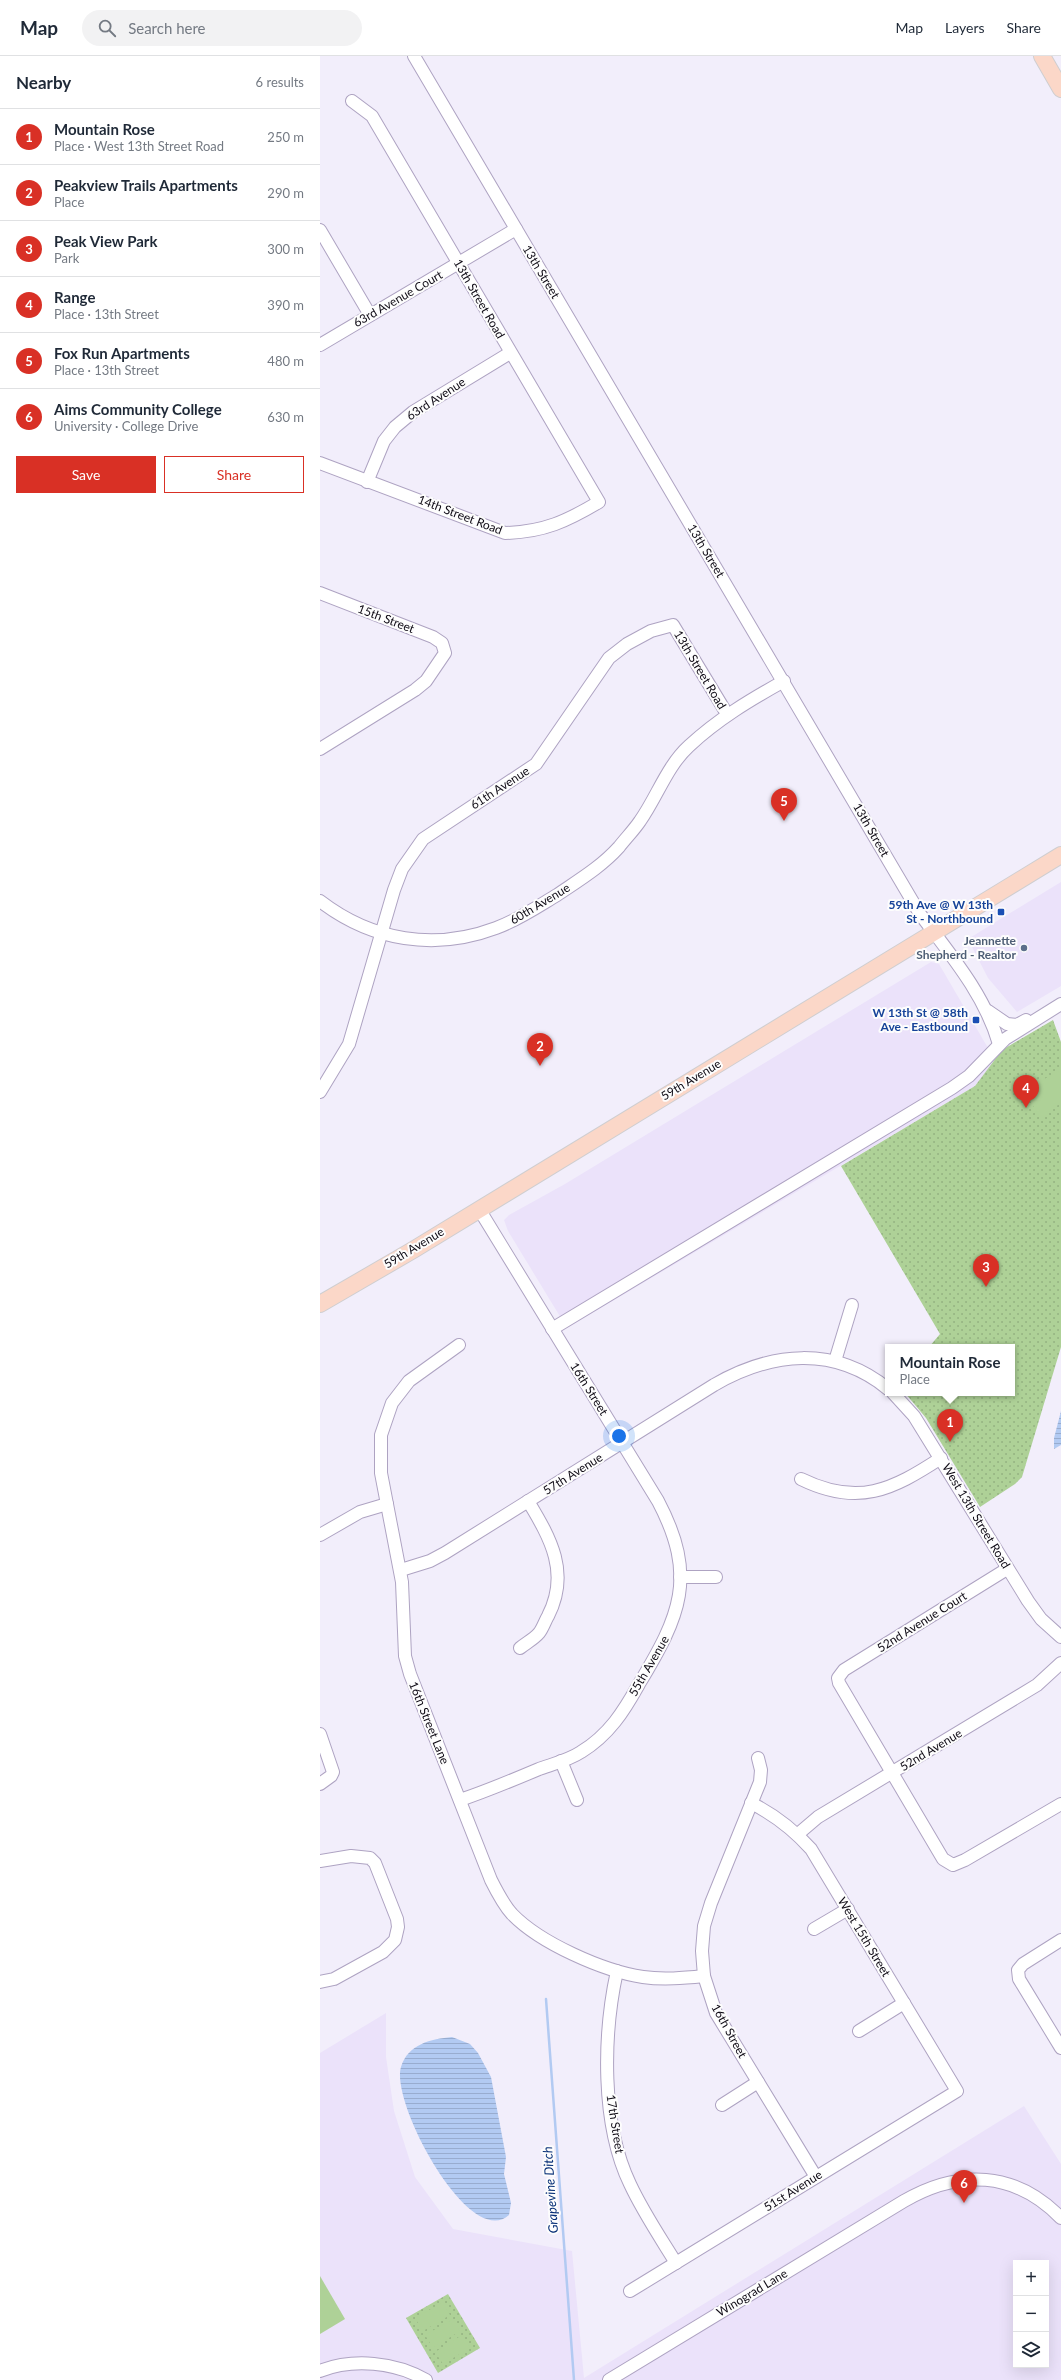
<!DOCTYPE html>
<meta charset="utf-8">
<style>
:root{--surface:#fff;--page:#f2f2f3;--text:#1f2937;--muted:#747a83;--line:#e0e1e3;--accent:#d93025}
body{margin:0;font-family:Lato,sans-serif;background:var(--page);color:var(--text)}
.controls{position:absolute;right:12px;bottom:12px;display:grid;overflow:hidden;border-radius:0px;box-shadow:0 4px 16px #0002}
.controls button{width:36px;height:36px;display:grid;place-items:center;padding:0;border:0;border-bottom:1px solid var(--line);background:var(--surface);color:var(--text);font:20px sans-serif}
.you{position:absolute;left:299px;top:1380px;width:14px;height:14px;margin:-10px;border:3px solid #fff;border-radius:50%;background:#1a73e8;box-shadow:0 0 0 6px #1a73e833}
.badge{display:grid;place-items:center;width:26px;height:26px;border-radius:50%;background:var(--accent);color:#fff;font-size:13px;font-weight:700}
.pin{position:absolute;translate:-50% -33px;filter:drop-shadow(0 1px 2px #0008)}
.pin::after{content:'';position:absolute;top:21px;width:14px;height:12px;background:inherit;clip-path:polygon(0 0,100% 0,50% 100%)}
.popup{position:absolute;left:565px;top:1288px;width:130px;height:52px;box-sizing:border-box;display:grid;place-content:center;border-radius:0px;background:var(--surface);filter:drop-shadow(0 1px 3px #0005);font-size:13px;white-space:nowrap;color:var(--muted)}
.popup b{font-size:15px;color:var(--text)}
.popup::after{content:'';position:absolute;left:50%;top:100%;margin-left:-8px;border:8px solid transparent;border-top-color:var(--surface)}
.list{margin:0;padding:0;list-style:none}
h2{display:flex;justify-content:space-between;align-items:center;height:52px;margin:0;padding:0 16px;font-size:17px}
h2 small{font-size:13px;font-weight:400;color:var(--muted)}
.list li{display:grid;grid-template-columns:26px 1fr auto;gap:12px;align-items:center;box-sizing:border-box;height:56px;padding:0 16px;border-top:1px solid var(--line)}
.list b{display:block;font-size:15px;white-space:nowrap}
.list p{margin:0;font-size:13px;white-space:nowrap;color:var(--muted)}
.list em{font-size:13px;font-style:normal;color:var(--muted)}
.actions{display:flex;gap:8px;padding:12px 16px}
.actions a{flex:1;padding:9px 0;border:1px solid var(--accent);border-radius:0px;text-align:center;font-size:14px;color:var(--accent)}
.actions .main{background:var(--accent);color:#fff}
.icon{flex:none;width:22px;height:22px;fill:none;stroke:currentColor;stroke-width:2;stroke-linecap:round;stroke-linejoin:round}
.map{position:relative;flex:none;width:741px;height:2324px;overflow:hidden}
header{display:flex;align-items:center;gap:24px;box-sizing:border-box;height:56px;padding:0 20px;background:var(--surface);border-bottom:1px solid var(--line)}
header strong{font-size:19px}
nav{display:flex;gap:22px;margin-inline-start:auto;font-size:14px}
.search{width:280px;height:36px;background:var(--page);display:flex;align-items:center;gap:10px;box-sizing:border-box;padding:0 14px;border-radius:22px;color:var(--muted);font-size:15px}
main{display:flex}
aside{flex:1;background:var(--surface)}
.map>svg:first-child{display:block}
.built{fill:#ebe2fa;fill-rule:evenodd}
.grass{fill:url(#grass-dots)}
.garden{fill:#aed197}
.water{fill:url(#water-rules)}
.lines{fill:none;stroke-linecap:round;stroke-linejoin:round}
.stream{stroke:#b2caf2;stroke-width:2.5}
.minor-casing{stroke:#aea3c2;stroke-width:14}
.major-casing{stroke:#cfced0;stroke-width:18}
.minor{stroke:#fff;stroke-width:12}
.major{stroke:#fbd7c8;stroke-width:16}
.transit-dot{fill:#1a4fb4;stroke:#fdfdfd;stroke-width:1.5}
.service-dot{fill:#5c6f8a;stroke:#fdfdfd;stroke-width:1.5}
.labels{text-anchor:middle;stroke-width:4;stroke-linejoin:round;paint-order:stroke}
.street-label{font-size:12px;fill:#0e0a14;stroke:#fdfdfd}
.transit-label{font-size:12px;font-weight:bold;fill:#164399;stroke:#fdfdfd;text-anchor:end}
.service-label{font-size:12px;font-weight:bold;fill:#4e5e75;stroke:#fdfdfd;text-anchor:end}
.water-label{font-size:13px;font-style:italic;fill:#032c75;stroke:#fdfdfd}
</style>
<header>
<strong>Map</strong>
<div class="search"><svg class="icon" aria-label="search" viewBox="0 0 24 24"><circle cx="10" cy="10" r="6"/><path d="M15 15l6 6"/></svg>Search here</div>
<nav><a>Map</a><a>Layers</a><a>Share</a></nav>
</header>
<main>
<aside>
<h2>Nearby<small>6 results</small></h2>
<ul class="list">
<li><span class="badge">1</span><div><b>Mountain Rose</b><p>Place · West 13th Street Road</p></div><em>250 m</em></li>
<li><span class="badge">2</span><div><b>Peakview Trails Apartments</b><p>Place</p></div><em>290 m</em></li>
<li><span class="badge">3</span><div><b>Peak View Park</b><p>Park</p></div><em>300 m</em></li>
<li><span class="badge">4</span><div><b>Range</b><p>Place · 13th Street</p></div><em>390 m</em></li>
<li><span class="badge">5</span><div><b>Fox Run Apartments</b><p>Place · 13th Street</p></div><em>480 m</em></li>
<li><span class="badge">6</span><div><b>Aims Community College</b><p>University · College Drive</p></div><em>630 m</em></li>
</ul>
<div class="actions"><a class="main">Save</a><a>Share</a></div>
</aside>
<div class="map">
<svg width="741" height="2324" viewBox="0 0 741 2324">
<defs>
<pattern id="grass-dots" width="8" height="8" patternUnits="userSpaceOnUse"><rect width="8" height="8" fill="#aed197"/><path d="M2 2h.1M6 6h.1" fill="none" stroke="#94b281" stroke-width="1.8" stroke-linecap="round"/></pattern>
<pattern id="water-rules" width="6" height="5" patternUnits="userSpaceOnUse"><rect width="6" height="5" fill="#b2caf2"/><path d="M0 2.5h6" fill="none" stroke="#98accf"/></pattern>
</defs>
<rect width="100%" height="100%" fill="#f2eefb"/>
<g class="built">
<polygon points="741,826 741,930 697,956 668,922 648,883"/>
<polygon points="611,906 619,908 675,1004 655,1030 247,1272 188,1175 184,1164 189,1159 245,1128"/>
<path d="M66,1957V2001L74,2055L95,2121L133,2173L252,2195L264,2322L704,2050L741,2108V2324H0V1997ZM696,2207H726V2309H696Z"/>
</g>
<g class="grass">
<polygon points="733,964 741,986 741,1291 702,1421 695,1428 660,1451 606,1362 585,1337 692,1337 692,1291 609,1291 620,1278 521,1110 655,1030 682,994"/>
<polygon points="128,2238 160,2292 118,2317 86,2262"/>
</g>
<g class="garden">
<polygon points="738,1015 741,1019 741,1047 720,1061 704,1035"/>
<polygon points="0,2220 25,2263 0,2278"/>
<polygon points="123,2246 130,2259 103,2275 95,2262"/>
<polygon points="133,2263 140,2275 113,2292 105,2279"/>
<polygon points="142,2279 150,2292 123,2308 115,2296"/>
</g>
<g class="water">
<polygon points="741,1355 741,1389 734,1393 734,1382"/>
<path d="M132,1981L150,1988L158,1997L171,2021L186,2101L184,2118L191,2147L189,2159C149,2195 70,2046 81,2011C88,1988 111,1983 132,1981Z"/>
</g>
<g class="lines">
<polyline class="stream" points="226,1943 254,2324"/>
<g class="minor-casing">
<g id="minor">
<path d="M94,0L600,858C630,898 665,939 679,988"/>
<polyline points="0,174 50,259"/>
<polyline points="0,289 196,173"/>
<path d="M0,407L185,477C224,476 247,465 279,446L52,60L32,45"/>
<polyline points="47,426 64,385 75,371 93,356 190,297"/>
<polyline points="0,537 113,581 122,587 125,597 106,625 95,634 0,693"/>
<path d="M0,845C52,885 115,895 176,872C198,864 217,851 237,839C259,824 281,811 299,791C306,782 314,774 320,765C337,741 347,710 369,690C398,663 430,644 464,625"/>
<polyline points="668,955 687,968 697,969 706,964"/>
<polyline points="0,1036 29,988 74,834 82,813 103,783 216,708 289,602 307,588 331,575 353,569 407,658"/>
<polyline points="232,1273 632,1032 649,1020 685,983 741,948"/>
<path d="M139,1289L89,1325L72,1347L61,1379V1417L82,1526L85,1600L90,1618L171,1824C177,1836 183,1848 192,1858C220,1887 283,1915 323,1921C343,1924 364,1922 384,1920"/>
<polyline points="515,1305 532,1249"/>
<polyline points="573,1337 594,1360 708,1545 721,1563 741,1581"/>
<path d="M481,1423C538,1451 572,1434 621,1402"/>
<polyline points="0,1479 40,1456 67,1448"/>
<polyline points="687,1513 524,1614 518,1622 519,1627 623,1803 633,1809 645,1804 741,1748"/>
<path d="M81,1514L110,1505L125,1497L394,1329C451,1296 514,1289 568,1333"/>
<polyline points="360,1521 396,1521"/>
<path d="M200,1592C206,1587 214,1583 219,1577C223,1572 225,1565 228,1560C250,1517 231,1483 208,1445"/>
<polyline points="0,1678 13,1716 11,1720 0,1728"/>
<polyline points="438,1702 441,1714 440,1726 391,1847 384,1870 382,1895 384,1920 396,1957 496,2121"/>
<polyline points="241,1705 257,1744"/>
<path d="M140,1744C167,1735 193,1724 219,1713C233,1708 249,1704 261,1696C289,1679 304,1655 319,1628C360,1560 378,1521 338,1445L159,1153"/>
<polyline points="478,1778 498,1761 717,1629 741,1607"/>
<polyline points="0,1805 31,1800 50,1802 55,1807 77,1863 78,1871 75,1884 63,1896 14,1923 0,1926"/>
<polyline points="494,1873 528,1853"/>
<polyline points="741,1884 703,1908 698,1914 699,1923 741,1992"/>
<path d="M297,1915C283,1979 281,2068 310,2128C323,2156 340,2181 356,2207"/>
<polyline points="539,1975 584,1947"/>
<polyline points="402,2049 438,2026"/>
<path d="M310,2235L637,2035L491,1793C473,1773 455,1759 431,1747"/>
<path d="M0,2315C33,2302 75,2306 106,2324"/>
<path d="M289,2324L584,2145C639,2113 695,2115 741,2162"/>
</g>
</g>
<g class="major-casing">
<g id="major">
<polyline points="722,0 741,33"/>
<polyline points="0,1248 93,1194 741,799"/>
</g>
</g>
<use href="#minor" class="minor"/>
<use href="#major" class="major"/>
</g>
<g class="transit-dot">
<rect x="677" y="852" width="8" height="8" rx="2"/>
<rect x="652" y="960" width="8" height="8" rx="2"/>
</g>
<circle class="service-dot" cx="704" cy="892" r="4"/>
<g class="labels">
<g class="street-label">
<text transform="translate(221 216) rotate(59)" y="4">13th Street</text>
<text transform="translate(78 243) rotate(-30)" y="4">63rd Avenue Court</text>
<text transform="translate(159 243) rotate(60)" y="4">13th Street Road</text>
<text transform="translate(116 343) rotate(-33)" y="4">63rd Avenue</text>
<text transform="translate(140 459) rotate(21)" y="4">14th Street Road</text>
<text transform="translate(386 495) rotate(59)" y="4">13th Street</text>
<text transform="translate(66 563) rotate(21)" y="4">15th Street</text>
<text transform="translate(380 614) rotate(59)" y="4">13th Street Road</text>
<text transform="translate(180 732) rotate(-33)" y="4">61th Avenue</text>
<text transform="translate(551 774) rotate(60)" y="4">13th Street</text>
<text transform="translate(220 848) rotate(-31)" y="4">60th Avenue</text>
<text transform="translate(371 1024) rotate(-31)" y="4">59th Avenue</text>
<text transform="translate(94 1192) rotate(-31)" y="4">59th Avenue</text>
<text transform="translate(269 1333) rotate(58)" y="4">16th Street</text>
<text transform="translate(253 1418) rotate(-32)" y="4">57th Avenue</text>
<text transform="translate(656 1460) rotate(59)" y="4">West 13th Street Road</text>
<text transform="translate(602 1566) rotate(-32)" y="4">52nd Avenue Court</text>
<text transform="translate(329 1610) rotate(-60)" y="4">55th Avenue</text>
<text transform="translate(109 1667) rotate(68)" y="4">16th Street Lane</text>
<text transform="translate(611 1694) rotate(-31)" y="4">52nd Avenue</text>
<text transform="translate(544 1881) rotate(59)" y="4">West 15th Street</text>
<text transform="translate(409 1975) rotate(61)" y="4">16th Street</text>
<text transform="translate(295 2068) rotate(81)" y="4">17th Street</text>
<text transform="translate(473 2135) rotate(-32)" y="4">51st Avenue</text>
<text transform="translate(432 2237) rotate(-31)" y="4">Winograd Lane</text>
</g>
<g class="transit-label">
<text x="673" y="853">59th Ave @ W 13th<tspan x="673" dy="14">St - Northbound</tspan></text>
<text x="648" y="961">W 13th St @ 58th<tspan x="648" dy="14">Ave - Eastbound</tspan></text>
</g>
<g class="service-label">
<text x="696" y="889">Jeannette<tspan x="696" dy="14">Shepherd - Realtor</tspan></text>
</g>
<g class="water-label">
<text transform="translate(230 2134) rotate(-94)" y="5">Grapevine Ditch</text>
</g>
</g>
</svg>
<div class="controls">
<button>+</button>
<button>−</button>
<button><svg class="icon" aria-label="layers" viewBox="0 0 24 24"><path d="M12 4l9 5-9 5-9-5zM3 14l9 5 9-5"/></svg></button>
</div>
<div class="you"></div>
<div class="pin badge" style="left:630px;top:1386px">1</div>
<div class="popup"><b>Mountain Rose</b>Place</div>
<div class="pin badge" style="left:220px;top:1010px">2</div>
<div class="pin badge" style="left:666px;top:1231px">3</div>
<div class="pin badge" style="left:706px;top:1052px">4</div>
<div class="pin badge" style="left:464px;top:765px">5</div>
<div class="pin badge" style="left:644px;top:2147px">6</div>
</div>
</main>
